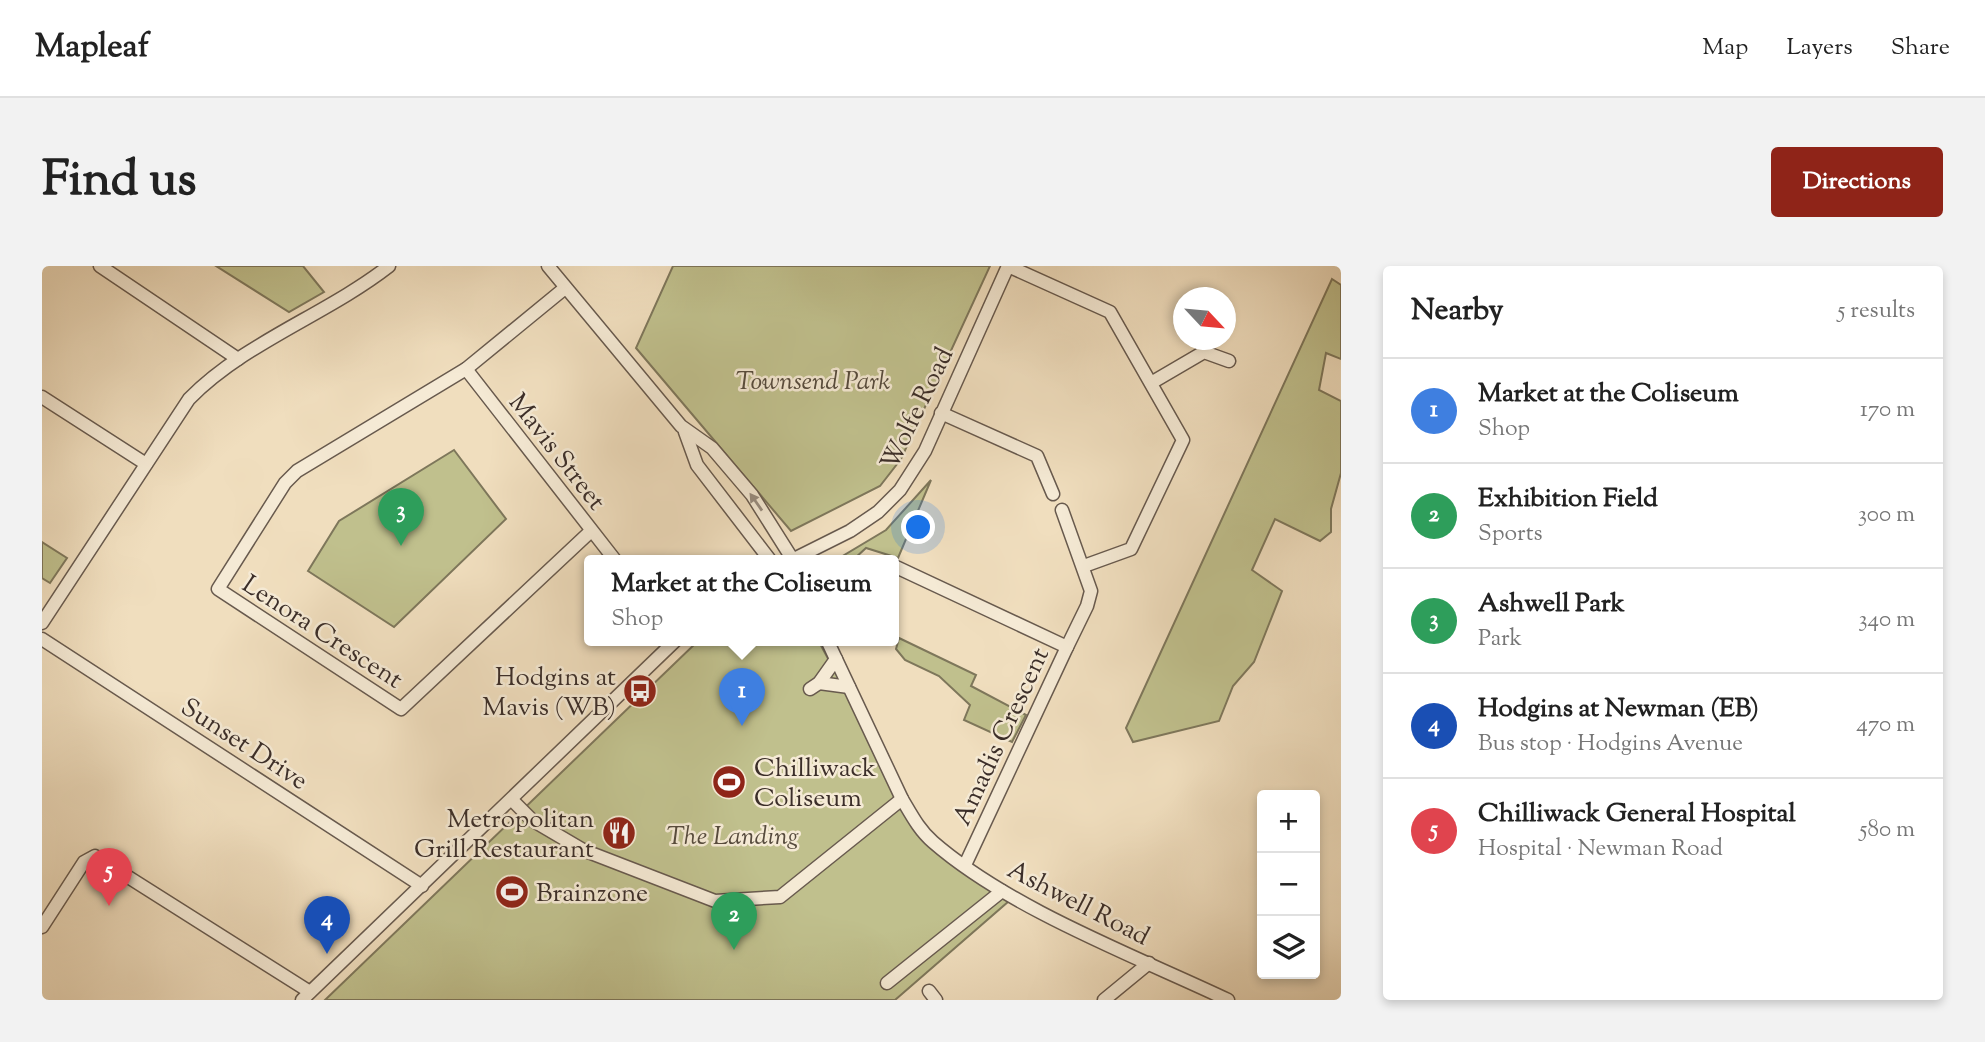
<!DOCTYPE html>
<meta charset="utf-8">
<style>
:root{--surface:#fff;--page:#f2f2f2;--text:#222;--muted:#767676;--line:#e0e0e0;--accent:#8f2418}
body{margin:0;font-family:"Sorts Mill Goudy",serif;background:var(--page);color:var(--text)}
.controls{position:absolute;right:21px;bottom:21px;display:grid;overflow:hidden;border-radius:7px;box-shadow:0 4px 10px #0003}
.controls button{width:63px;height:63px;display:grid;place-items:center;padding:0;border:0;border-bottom:2px solid var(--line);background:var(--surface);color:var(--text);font:35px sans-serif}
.compass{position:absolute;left:1131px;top:21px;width:63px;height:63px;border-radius:50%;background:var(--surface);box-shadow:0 4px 10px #0003;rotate:116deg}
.you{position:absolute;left:877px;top:262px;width:24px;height:24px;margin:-18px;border:5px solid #fff;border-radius:50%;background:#1a73e8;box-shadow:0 0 0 10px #1a73e833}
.badge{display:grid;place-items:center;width:46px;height:46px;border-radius:50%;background:var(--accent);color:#fff;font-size:23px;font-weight:700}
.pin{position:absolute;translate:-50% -58px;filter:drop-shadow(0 2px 4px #0008)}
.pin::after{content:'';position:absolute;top:37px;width:24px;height:21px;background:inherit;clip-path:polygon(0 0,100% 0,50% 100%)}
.popup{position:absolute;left:542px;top:289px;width:315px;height:91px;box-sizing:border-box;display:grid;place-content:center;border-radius:7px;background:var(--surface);filter:drop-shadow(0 2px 5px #0005);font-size:23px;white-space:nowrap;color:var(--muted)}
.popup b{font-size:26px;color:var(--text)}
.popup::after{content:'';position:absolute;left:50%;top:100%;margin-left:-14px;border:14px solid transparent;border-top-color:var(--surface)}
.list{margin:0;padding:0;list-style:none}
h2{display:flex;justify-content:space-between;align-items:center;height:91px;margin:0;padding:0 28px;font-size:30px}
h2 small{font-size:23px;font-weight:400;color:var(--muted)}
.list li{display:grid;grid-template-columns:46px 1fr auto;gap:21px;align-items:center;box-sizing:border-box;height:105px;padding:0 28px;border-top:2px solid var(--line)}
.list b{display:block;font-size:26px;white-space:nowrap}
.list p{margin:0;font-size:23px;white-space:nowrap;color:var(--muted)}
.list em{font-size:23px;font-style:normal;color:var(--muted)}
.icon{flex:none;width:38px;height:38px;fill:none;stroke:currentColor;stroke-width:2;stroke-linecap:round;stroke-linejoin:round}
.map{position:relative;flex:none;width:1299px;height:734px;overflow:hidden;border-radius:7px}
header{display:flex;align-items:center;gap:42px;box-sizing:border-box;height:98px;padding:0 35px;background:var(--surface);border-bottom:2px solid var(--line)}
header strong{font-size:33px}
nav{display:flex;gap:38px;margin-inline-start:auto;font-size:24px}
.intro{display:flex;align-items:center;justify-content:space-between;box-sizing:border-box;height:168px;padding:0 42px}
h1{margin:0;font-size:49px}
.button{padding:18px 32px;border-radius:7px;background:var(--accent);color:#fff;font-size:24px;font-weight:700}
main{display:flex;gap:42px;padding:0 42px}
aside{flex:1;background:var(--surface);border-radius:7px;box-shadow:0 4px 10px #0003}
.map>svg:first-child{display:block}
.green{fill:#c0c08d;stroke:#7e775b;stroke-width:2}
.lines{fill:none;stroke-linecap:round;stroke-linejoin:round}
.minor-casing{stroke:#685a4e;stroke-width:15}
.minor{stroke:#f5ead5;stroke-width:12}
.oneway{fill:#988c7f}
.labels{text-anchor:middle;stroke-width:5;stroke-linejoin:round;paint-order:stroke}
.park-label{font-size:26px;font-style:italic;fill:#564b3d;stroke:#f5ead5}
.street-label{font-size:26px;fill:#3b2e29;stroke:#f5ead5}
.poi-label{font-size:26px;fill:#3b2e29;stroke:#f5ead5;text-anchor:end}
</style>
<header>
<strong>Mapleaf</strong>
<nav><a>Map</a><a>Layers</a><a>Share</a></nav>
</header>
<div class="intro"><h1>Find us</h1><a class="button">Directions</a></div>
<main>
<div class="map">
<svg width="1299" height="734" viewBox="0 0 1299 734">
<rect width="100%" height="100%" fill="#f0debe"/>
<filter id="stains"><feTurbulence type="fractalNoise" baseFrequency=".00286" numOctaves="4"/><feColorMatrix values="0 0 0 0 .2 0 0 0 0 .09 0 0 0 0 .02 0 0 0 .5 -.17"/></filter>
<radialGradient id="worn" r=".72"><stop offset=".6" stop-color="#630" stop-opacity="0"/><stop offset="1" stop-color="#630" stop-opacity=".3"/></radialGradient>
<g class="green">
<polygon points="174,0 261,0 282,26 247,46"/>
<polygon points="631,0 948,0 859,193 838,220 749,265 594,82"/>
<polygon points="1290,13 1299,19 1299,93 1284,87 1277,124 1299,135 1299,207 1289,243 1289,266 1278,275 1233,253 1210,304 1240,325 1212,396 1191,420 1177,455 1091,476 1084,462"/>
<polygon points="412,184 464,253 352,361 266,305 297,255"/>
<polygon points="889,214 856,292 824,282 811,294 794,294 844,264"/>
<polygon points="0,276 25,292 8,317 0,312"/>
<polygon points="857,372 934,409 929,420 984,449 970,476 922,454 928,439 897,410 863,394 854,383"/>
<polygon points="657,374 776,374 883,572 967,635 853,734 283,734"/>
</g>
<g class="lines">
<g class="minor-casing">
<g id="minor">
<polyline points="58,0 196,93"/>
<polyline points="506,0 639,160 670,182 710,229 751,294"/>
<polyline points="966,0 1068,46 1141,174 1089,283 1042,300"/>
<polyline points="523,22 424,103 255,205 243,217 176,323 359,443 549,265"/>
<polyline points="424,103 573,294"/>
<polyline points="1109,117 1162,86 1187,95"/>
<polyline points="0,131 104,198"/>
<polyline points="899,147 995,190 1011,228"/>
<polyline points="643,166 655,199 728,294"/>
<polyline points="1020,244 1049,325 1045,340 1025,381"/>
<polyline points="750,294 808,265 836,246 858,224 883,185 966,0"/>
<polyline points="852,300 1025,381 923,599"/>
<path d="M0,357L147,133C203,76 284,49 347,0"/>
<polyline points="0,373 380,620"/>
<path d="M785,374L860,533C869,548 877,564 891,576C968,643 1093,690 1186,734"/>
<polyline points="777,417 807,421"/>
<polyline points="768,423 777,417 794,393"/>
<polyline points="470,534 490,554 541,584 673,635 738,631 860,533"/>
<polyline points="0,661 42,596 53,590 268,726"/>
<polyline points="845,717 960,625"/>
<polyline points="887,725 894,734"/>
<polyline points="260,734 634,374"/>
<polyline points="1062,734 1107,697"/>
</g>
</g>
<use href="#minor" class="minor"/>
</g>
<defs><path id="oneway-solid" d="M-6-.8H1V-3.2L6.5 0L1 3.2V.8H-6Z" transform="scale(1.75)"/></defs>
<use class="oneway" href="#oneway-solid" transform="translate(714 236) rotate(-125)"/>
<defs>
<g id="bus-disc" transform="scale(1.75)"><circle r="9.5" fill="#8f2418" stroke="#f5ead5"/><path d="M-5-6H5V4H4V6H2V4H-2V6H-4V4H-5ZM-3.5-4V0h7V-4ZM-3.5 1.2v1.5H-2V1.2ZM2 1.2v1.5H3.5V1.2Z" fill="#fff"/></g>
<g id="stadium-disc" transform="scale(1.75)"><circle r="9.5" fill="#8f2418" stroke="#f5ead5"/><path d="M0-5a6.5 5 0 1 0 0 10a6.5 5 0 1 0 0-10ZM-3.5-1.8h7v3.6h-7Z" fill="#fff"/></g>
<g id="restaurant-disc" transform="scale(1.75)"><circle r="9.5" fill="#8f2418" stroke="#f5ead5"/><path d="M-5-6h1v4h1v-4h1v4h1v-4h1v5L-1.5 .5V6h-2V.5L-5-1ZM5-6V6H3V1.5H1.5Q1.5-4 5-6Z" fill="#fff"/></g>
</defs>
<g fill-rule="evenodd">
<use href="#bus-disc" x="598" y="425"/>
<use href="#stadium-disc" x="687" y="516"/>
<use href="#restaurant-disc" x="577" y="567"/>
<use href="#stadium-disc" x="470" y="626"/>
</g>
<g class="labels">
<g class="park-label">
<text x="771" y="123">Townsend Park</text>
<text x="691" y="578">The Landing</text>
</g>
<g class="street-label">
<text transform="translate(874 142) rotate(-64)" y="9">Wolfe Road</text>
<text transform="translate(516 185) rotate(52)" y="9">Mavis Street</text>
<text transform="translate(281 365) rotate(33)" y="9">Lenora Crescent</text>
<text transform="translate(958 470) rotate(-65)" y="9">Amadis Crescent</text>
<text transform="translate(203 477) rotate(33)" y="9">Sunset Drive</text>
<text transform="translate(1037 636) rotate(27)" y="9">Ashwell Road</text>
</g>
<g class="poi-label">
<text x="574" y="419">Hodgins at<tspan x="574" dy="30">Mavis (WB)</tspan></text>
<text x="712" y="510" text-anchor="start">Chilliwack<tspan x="712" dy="30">Coliseum</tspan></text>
<text x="552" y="561">Metropolitan<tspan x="552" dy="30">Grill Restaurant</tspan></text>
<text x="494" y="635" text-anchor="start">Brainzone</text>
</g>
</g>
<rect width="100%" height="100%" filter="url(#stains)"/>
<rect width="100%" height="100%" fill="url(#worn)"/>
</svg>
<div class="controls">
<button>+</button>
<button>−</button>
<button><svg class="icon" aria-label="layers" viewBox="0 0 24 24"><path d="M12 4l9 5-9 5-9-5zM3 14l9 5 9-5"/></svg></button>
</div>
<svg class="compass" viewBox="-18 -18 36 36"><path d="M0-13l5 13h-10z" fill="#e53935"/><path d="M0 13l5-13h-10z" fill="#767676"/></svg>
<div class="you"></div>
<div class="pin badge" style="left:700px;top:460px;background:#3f7fe0">1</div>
<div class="popup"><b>Market at the Coliseum</b>Shop</div>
<div class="pin badge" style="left:692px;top:684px;background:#2e9e5b">2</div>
<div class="pin badge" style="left:359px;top:280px;background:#2e9e5b">3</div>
<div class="pin badge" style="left:285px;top:688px;background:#1a4fb4">4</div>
<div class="pin badge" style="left:67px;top:640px;background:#e0444e">5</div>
</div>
<aside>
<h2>Nearby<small>5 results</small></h2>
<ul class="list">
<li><span class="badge" style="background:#3f7fe0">1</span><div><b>Market at the Coliseum</b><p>Shop</p></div><em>170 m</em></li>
<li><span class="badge" style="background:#2e9e5b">2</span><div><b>Exhibition Field</b><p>Sports</p></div><em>300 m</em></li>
<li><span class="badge" style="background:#2e9e5b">3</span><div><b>Ashwell Park</b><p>Park</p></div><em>340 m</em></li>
<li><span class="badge" style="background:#1a4fb4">4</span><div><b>Hodgins at Newman (EB)</b><p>Bus stop · Hodgins Avenue</p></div><em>470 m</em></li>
<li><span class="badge" style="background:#e0444e">5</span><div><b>Chilliwack General Hospital</b><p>Hospital · Newman Road</p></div><em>580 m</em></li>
</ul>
</aside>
</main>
